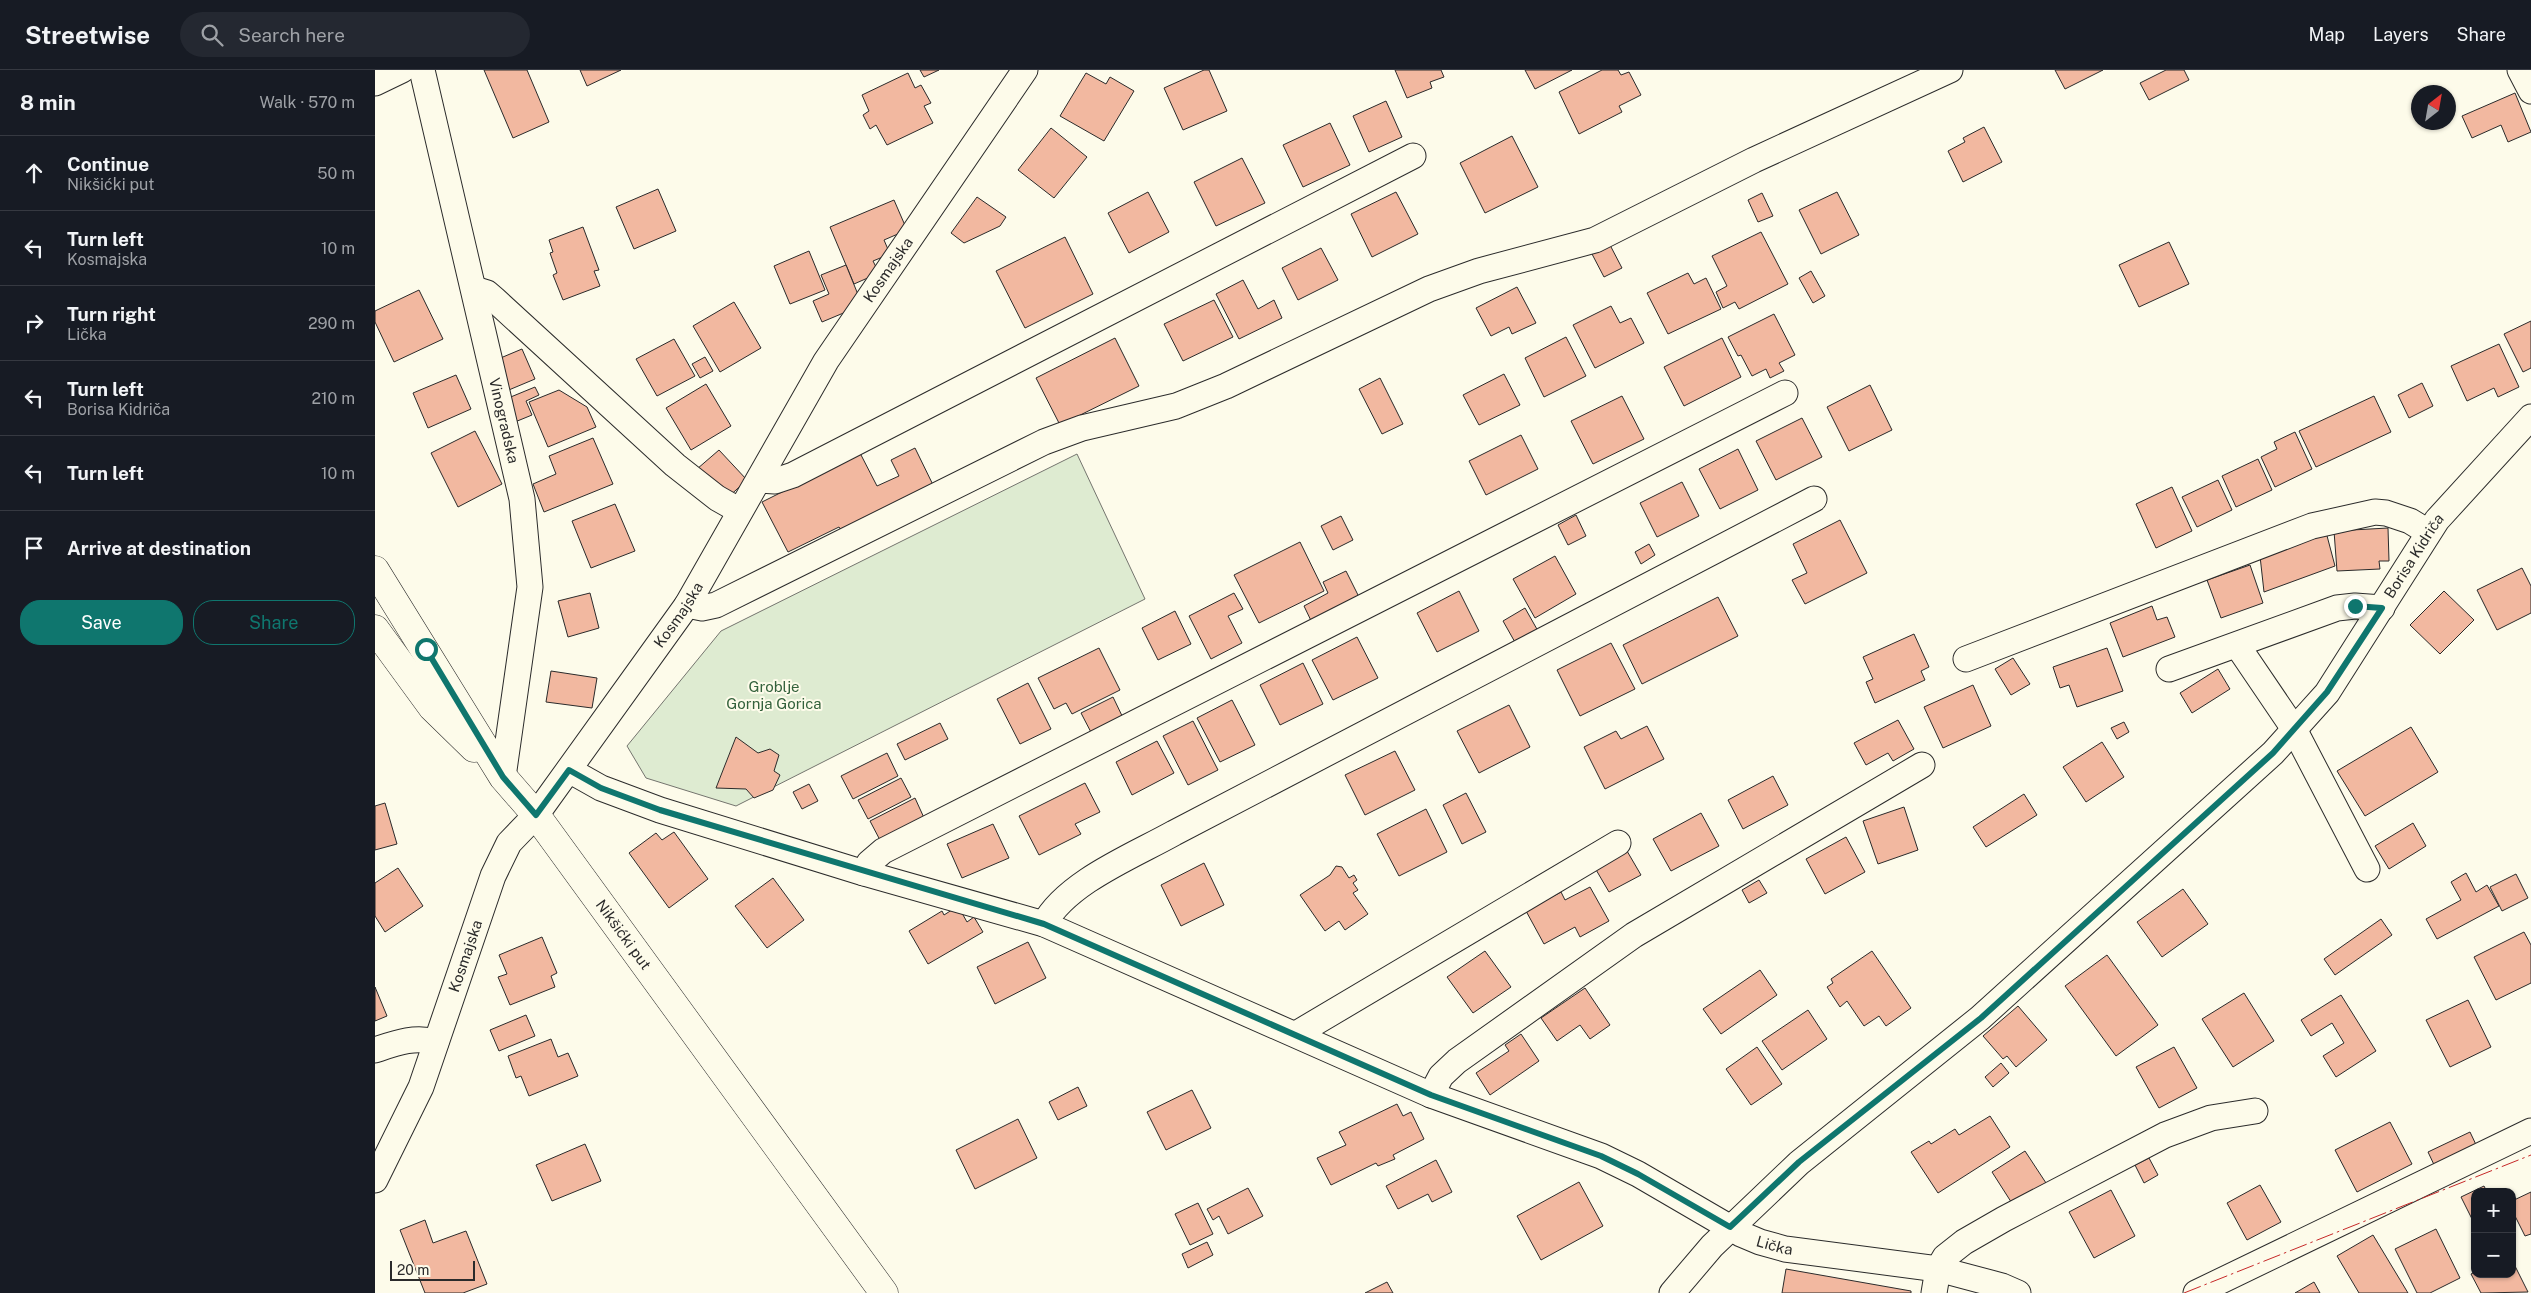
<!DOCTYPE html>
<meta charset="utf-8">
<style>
:root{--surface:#171b24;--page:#242831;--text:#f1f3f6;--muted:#9ea1a6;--line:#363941;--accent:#0f766e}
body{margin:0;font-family:"Public Sans",sans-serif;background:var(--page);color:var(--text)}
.controls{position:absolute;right:15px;bottom:15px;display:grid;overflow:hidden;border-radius:10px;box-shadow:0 1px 4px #0004}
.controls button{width:45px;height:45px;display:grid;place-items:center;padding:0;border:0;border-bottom:1px solid var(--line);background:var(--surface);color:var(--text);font:25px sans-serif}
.compass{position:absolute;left:2036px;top:15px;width:45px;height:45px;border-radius:50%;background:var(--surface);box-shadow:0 1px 4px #0004;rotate:31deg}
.scale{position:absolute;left:15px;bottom:12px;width:85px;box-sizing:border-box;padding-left:5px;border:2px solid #2b2b2b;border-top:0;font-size:14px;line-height:18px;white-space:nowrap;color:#2b2b2b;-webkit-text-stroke:4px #fdfbea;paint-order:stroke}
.stop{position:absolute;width:15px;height:15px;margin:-11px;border:4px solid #0f766e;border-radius:50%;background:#fff}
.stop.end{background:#0f766e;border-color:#fff;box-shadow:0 1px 5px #0008}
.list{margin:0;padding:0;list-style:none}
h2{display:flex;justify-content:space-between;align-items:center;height:65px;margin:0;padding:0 20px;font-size:21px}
h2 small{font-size:16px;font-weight:400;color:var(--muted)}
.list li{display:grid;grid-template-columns:32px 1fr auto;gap:15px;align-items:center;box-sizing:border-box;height:75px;padding:0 20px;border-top:1px solid var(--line)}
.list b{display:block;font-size:19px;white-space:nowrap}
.list p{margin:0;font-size:16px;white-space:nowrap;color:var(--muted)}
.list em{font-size:16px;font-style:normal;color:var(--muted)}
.actions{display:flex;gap:10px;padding:15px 20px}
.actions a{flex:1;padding:11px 0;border:1px solid var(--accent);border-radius:20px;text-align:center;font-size:18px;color:var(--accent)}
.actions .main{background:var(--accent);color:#fff}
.icon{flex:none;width:28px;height:28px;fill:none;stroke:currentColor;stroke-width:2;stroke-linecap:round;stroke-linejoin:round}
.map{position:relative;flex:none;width:2156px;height:1223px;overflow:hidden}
header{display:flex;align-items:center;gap:30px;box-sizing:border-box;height:70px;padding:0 25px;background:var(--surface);border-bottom:1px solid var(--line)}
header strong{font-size:24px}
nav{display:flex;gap:28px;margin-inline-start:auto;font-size:18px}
.search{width:350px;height:45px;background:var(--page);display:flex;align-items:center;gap:12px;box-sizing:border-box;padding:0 18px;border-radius:28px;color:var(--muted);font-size:19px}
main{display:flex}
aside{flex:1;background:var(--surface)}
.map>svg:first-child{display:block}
.green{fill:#deebd1;stroke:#74746e}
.building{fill:#f2b8a0;stroke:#2b2b2b}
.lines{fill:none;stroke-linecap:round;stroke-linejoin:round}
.street-casing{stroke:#2b2b2b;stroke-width:27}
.primary-casing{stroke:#2b2b2b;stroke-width:29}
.street{stroke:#fdfbea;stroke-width:25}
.primary{stroke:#fdfbea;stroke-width:28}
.power{stroke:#c62828;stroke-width:1;stroke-dasharray:18 4 2.5 4;stroke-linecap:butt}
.route{stroke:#0f766e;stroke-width:6}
.labels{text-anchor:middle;stroke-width:4;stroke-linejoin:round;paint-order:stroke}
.street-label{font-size:15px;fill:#2b2b2b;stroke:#fdfbea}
.park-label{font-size:15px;fill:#34623c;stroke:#fdfbea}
</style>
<header>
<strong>Streetwise</strong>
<div class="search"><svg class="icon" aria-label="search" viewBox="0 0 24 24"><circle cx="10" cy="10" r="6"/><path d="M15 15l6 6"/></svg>Search here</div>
<nav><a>Map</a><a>Layers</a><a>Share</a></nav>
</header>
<main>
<aside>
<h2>8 min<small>Walk · 570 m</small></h2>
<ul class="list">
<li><svg class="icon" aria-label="ahead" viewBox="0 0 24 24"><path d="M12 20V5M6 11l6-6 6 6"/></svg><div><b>Continue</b><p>Nikšićki put</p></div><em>50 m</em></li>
<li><svg class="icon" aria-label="left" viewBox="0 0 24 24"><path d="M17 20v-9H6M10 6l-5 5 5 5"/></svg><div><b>Turn left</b><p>Kosmajska</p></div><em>10 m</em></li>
<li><svg class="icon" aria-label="right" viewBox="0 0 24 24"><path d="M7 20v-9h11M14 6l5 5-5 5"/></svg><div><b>Turn right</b><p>Lička</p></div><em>290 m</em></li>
<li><svg class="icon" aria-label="left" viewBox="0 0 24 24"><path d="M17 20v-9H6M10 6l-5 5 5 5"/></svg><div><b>Turn left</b><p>Borisa Kidriča</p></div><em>210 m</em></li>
<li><svg class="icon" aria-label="left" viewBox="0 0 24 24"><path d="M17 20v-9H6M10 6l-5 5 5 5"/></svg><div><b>Turn left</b></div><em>10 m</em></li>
<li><svg class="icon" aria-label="arrive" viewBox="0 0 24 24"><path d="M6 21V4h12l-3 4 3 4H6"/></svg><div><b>Arrive at destination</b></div></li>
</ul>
<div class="actions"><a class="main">Save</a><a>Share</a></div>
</aside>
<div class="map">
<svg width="2156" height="1223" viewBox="0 0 2156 1223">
<rect width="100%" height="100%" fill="#fdfbea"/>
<polygon class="green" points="702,384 770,529 361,736 271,708 252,676 346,561"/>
<g class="building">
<polygon points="109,0 152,0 174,52 138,68"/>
<polygon points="205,0 246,0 212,16"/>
<polygon points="545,0 564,0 549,7"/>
<polygon points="829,0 834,0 852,41 808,60 789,18"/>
<polygon points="1020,0 1066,0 1069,7 1055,12 1057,18 1032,28"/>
<polygon points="1150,0 1197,0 1160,19"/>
<polygon points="1227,0 1243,0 1246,5 1254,2 1266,25 1244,36 1247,42 1204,64 1184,22"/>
<polygon points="1680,0 1728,0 1690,19"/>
<polygon points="1791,0 1809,0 1814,10 1774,30 1765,13"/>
<polygon points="533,3 540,18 546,15 556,33 549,36 558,53 512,75 501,55 495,59 488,45 494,41 487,25"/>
<polygon points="711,3 731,14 735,7 759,21 729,71 685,46"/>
<polygon points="2140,23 2156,62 2133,72 2126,55 2097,68 2087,46"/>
<polygon points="1011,31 1027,67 994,82 978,46"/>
<polygon points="955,53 975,95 928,117 908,75"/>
<polygon points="1609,57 1627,92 1588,112 1573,81 1590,72 1588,68"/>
<polygon points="676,58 712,87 679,128 643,100"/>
<polygon points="1137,66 1163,117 1110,143 1085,93"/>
<polygon points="867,88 890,133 841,156 819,112"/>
<polygon points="283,119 301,161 259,179 241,137"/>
<polygon points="773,122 794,162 754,183 733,143"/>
<polygon points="1021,122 1043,164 997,187 976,144"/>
<polygon points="1462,122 1484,165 1446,184 1424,140"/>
<polygon points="1387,123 1398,146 1383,152 1373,130"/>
<polygon points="602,127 631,147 625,156 589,173 576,163"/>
<polygon points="519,130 532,160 509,170 515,184 498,191 504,203 479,214 455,157"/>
<polygon points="208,157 224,200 219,201 225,216 188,230 178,205 182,203 175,183 178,182 174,170"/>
<polygon points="1386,162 1413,214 1364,239 1360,232 1348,238 1341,222 1352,216 1337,186"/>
<polygon points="690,167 718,224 650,258 621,201"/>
<polygon points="1794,172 1814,214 1764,237 1744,195"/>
<polygon points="1235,175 1247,198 1229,207 1217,184"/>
<polygon points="946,178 963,210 923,230 907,198"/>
<polygon points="434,181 450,220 415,234 399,196"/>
<polygon points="471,195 484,227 478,239 447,252 438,231 454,224 446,205"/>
<polygon points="1436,201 1450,226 1438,233 1424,208"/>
<polygon points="1313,203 1319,214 1331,208 1346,239 1293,264 1272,223"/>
<polygon points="868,210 883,239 899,230 907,248 864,269 841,224"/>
<polygon points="1142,217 1161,253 1137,264 1134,257 1116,266 1101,238"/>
<polygon points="44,220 68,269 19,292 0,252 0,241"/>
<polygon points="839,230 858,267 808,291 789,254"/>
<polygon points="359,232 386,278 345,302 318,256"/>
<polygon points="1236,236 1245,253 1256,248 1269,273 1220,298 1198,255"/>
<polygon points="1399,244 1420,285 1404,293 1409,301 1395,308 1391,299 1377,306 1366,285 1363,286 1353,267"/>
<polygon points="2156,251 2156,298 2148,302 2129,264"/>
<polygon points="1191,267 1211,306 1169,327 1150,288"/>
<polygon points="740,268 764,316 685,355 661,308"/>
<polygon points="1347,268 1366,307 1309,336 1289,297"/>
<polygon points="299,269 320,306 282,326 261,289"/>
<polygon points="2124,274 2144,317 2123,327 2119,318 2092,331 2076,296"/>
<polygon points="147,279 160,309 129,322 116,292"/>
<polygon points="330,287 338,301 325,308 317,294"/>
<polygon points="1129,304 1145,335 1104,355 1088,325"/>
<polygon points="81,305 96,339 53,358 38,323"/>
<polygon points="1005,308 1028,354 1007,364 984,319"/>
<polygon points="2047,313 2058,336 2034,348 2023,325"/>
<polygon points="331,314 356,356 316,380 291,338"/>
<polygon points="1495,315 1517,360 1474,381 1452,337"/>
<polygon points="160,317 164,325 151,331 157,345 135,354 126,331"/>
<polygon points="184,320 212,337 221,357 173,377 154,332"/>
<polygon points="1247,326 1269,369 1218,394 1196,351"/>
<polygon points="1999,326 2016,362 1941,397 1924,361"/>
<polygon points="1427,348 1447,387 1401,410 1381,371"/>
<polygon points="100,361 127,414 83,437 56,383"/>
<polygon points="1920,362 1937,399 1900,417 1886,387 1902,379 1899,372"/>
<polygon points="1146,365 1163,399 1111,425 1094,391"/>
<polygon points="218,368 238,414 169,442 158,414 181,404 174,386"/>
<polygon points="540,378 561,421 470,466 464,457 413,482 387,432 485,383 502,416 524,406 516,390"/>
<polygon points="1363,379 1383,420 1345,439 1324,399"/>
<polygon points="344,380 372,410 350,430 322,399"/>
<polygon points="1883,389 1897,420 1861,437 1847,406"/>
<polygon points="1843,410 1857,440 1822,457 1807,427"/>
<polygon points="1307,412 1324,446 1282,467 1265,433"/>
<polygon points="1797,417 1817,461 1781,478 1761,434"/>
<polygon points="240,434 260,481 216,498 197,451"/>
<polygon points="1201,445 1211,466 1193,475 1183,455"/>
<polygon points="966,446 978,470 958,480 946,456"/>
<polygon points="1465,450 1492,503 1430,534 1417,510 1432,503 1418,474"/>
<polygon points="2013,458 2014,491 2004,491 2005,499 1962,501 1959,461"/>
<polygon points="1951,462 1960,496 1889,522 1885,486"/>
<polygon points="925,472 949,521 884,553 859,505"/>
<polygon points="1274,474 1280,485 1266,494 1260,482"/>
<polygon points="1180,486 1201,524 1160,548 1138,509"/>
<polygon points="1875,495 1888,533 1846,548 1832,510"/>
<polygon points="2147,498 2156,516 2156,543 2122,560 2102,520"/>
<polygon points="971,501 988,535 940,559 929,536 953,523 948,512"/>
<polygon points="1084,521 1104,561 1062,582 1042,543"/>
<polygon points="2069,521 2099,550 2065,584 2035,555"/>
<polygon points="215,523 224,558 193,567 183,531"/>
<polygon points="859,523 868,539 853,546 867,573 836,589 814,546"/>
<polygon points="1343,527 1363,566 1267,614 1248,575"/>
<polygon points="1777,536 1782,550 1792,547 1800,567 1748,587 1735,553"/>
<polygon points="1150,538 1163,561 1141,574 1128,551"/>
<polygon points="800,541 816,574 783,590 767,558"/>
<polygon points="1539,564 1554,597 1546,601 1550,610 1500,633 1491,612 1498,609 1488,587"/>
<polygon points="982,567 1003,608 958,630 937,590"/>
<polygon points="1236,573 1260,619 1205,646 1182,600"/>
<polygon points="724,578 745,620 697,644 691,633 679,639 663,608"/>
<polygon points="1732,578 1748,621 1702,637 1694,615 1685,618 1678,597"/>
<polygon points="1638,588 1655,614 1636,625 1620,599"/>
<polygon points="928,593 948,634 905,655 885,615"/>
<polygon points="1843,599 1855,619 1817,643 1805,623"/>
<polygon points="176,601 222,608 217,638 171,632"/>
<polygon points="653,613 676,659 645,674 622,629"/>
<polygon points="1598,615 1616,656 1568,678 1549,637"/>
<polygon points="738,627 750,652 719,668 706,643"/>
<polygon points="857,630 880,675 845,692 822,648"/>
<polygon points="1134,635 1155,677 1104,703 1082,661"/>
<polygon points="1523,650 1539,679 1518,691 1513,683 1491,695 1479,673"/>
<polygon points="818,651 843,700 813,715 788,666"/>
<polygon points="1749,652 1754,662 1742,669 1736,658"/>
<polygon points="565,653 573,669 530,690 522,674"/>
<polygon points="1272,656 1289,689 1230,719 1209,677 1241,661 1246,669"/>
<polygon points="2036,657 2063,702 1990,746 1962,701"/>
<polygon points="361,667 383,683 395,679 404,685 399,701 405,705 398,720 379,728 371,719 341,718"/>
<polygon points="782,671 799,703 757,725 741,692"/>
<polygon points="1727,672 1749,707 1711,732 1688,697"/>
<polygon points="1020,681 1040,720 990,745 970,705"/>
<polygon points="512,683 523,706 478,729 466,706"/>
<polygon points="1398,706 1413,735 1368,759 1353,730"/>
<polygon points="526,708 536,727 493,749 483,730"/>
<polygon points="710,713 725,742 700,754 706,764 664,785 644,746"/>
<polygon points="434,714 443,731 427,739 418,722"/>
<polygon points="1091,723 1111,762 1087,774 1068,735"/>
<polygon points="1649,724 1662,745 1611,777 1598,757"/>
<polygon points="540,728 550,750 506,772 495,751"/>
<polygon points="10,733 22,774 0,780 0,736"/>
<polygon points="1529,737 1543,780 1503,794 1488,751"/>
<polygon points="1051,739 1072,782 1024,806 1002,764"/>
<polygon points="1326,743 1344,776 1296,801 1278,769"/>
<polygon points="2038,753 2051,776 2014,799 2000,776"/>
<polygon points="618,754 634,788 587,808 572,774"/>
<polygon points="299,762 333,809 294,838 254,783 281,763 287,770"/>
<polygon points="1471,767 1490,802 1450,824 1431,789"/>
<polygon points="1252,781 1266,805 1234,822 1220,798"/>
<polygon points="829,793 849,835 806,856 786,815"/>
<polygon points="961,796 967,797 974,808 979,805 982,810 978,813 983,820 978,823 993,844 970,860 964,851 950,861 925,825 955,805"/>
<polygon points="23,798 48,836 10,862 0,846 0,813"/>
<polygon points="2091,803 2101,822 2112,815 2124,836 2062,869 2051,849 2086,830 2076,812"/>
<polygon points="2141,804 2153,828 2127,841 2115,817"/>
<polygon points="398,808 429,850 392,878 360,836"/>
<polygon points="1384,810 1392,823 1374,833 1367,820"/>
<polygon points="1215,817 1234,851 1205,867 1200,857 1169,874 1151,841 1186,822 1190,830"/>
<polygon points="1808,819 1833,854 1787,887 1762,852"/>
<polygon points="583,836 592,852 599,847 608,862 553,894 534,861 567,841 569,845"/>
<polygon points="2006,849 2017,865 1960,905 1949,889"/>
<polygon points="2149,862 2156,875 2156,913 2121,930 2099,887"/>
<polygon points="167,867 182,903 176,906 180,917 135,935 123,907 132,904 124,885"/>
<polygon points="653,872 671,908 620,934 602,897"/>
<polygon points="1110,881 1136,917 1098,943 1072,907"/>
<polygon points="1497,881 1536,938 1511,956 1504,946 1489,956 1472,931 1465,937 1452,917 1458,913 1456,909"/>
<polygon points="1732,885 1783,955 1741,986 1690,916"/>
<polygon points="1385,900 1402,925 1346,964 1328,939"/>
<polygon points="0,917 12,946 0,951"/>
<polygon points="1210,918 1235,955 1215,969 1205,955 1182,971 1166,948"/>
<polygon points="1869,923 1899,971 1858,997 1827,949"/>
<polygon points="1966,925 2001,981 1961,1007 1948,986 1969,973 1957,953 1936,966 1926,950"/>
<polygon points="2093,930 2116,977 2075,997 2051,950"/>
<polygon points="1643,936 1672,970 1641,997 1632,986 1628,989 1608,966"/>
<polygon points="1433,940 1452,969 1407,1000 1387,971"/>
<polygon points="151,945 160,966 124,981 115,960"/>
<polygon points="1146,964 1164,991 1115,1025 1101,1003 1134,981 1130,975"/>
<polygon points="176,969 183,987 193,983 203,1006 154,1026 146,1006 141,1008 133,986"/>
<polygon points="1382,977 1407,1014 1376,1035 1351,999"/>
<polygon points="1799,977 1822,1018 1784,1038 1761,997"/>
<polygon points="1626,993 1634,1003 1618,1017 1610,1007"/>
<polygon points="703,1017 712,1036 683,1050 674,1032"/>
<polygon points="817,1020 836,1058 791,1080 772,1042"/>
<polygon points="1022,1034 1028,1046 1036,1042 1049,1069 1018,1085 1020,1089 1003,1096 1001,1093 956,1115 942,1088 971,1075 964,1062"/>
<polygon points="1615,1046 1635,1077 1563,1123 1536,1082 1554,1071 1556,1074 1580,1059 1584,1065"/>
<polygon points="643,1049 662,1088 600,1119 581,1080"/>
<polygon points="2015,1052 2037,1094 1982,1122 1960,1080"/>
<polygon points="2095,1062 2104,1081 2062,1101 2053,1082"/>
<polygon points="210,1074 226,1111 177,1131 161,1095"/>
<polygon points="1650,1081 1673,1116 1640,1138 1617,1102"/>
<polygon points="1774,1088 1783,1105 1769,1113 1760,1095"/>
<polygon points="1061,1090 1077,1122 1057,1132 1053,1124 1023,1139 1011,1116"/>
<polygon points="1204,1112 1228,1156 1166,1190 1142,1146"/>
<polygon points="1885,1115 1906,1152 1872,1170 1852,1133"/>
<polygon points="2109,1116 2112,1122 2100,1122 2100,1155 2086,1127"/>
<polygon points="873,1118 888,1146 853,1164 844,1146 838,1150 832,1139"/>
<polygon points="1736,1120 1760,1166 1719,1188 1694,1142"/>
<polygon points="2156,1122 2156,1164 2150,1166 2137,1140 2137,1131"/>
<polygon points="823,1133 838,1164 815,1175 800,1144"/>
<polygon points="50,1150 58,1173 91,1161 112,1214 88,1223 50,1223 25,1160"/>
<polygon points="2061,1159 2085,1208 2055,1223 2042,1223 2020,1179"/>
<polygon points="1998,1165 2033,1223 1984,1223 1962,1186"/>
<polygon points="832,1172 838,1185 813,1198 807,1184"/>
<polygon points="2137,1190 2153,1222 2106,1223 2096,1204 2100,1202 2100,1204 2137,1204"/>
<polygon points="1411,1199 1536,1221 1536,1223 1407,1223"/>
<polygon points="1012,1212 1018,1223 990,1223"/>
<polygon points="1939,1212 1945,1223 1920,1223"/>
</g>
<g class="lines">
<g class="street-casing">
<g id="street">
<path id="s1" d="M47,0L147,429L155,517L128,707"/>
<polyline points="2145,0 2156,21"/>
<polyline points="0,13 27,0"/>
<polyline points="99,219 112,223 119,229 300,395 342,428 365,441"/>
<polyline points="384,410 400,411 418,405 1038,86"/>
<polyline points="312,535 327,538 341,535 669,372 707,358 801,336 851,316 1054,219 1104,201 1220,170 1379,90 1575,0"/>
<polyline points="1862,575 1919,659 1992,799"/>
<polyline points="1591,589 1937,456 2000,442 2011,443 2035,451 2053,462"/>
<polyline points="1794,599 1962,538 1980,536 2007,538"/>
<path id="s2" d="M194,700L226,718L285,740L489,803L669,854L1056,1025L1226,1086L1263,1104L1366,1164L1385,1172L1410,1179L1563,1199L1627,1216L1643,1223"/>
<polyline points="489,803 494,793 508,781 1410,323"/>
<path d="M669,854C692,812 758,786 799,763L1439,429"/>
<polyline points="921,964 1243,773"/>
<path d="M0,980C21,973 39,966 61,972"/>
<polyline points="1056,1025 1066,1006 1082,991 1259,865 1547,695"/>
<path id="s3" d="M0,1110L46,1017L118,806L134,773L161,745L312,535L451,291L650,0"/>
<path id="s4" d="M1297,1223L1337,1176L1424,1093L1605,948L1898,683L1952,623L2062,450L2156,347"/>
<polyline points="1559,1223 1563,1199 1570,1187 1589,1172 1629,1149 1790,1065 1836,1048 1880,1041"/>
<polyline points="1821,1223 2156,1061"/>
</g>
</g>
<g class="primary-casing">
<g id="primary">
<path id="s5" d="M0,500L128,707L161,745L509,1223"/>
<polyline points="0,559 57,637 99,678"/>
</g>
</g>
<use href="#street" class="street"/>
<use href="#primary" class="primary"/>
<polyline class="power" points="1809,1223 2156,1085"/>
</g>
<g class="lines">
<polyline class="route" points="51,579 128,707 161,745 194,700 226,718 285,740 669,854 1056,1025 1226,1086 1263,1104 1355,1157 1424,1092 1606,948 1898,683 1952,622 2007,538 1980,536"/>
</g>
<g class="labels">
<g class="street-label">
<text dy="5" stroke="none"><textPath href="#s3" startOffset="1052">Kosmajska</textPath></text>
<text dy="5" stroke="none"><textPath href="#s1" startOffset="360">Vinogradska</textPath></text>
<text dy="5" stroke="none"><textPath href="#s4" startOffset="1052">Borisa Kidriča</textPath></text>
<text dy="5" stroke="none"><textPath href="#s3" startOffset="648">Kosmajska</textPath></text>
<text dy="5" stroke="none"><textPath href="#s5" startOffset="442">Nikšićki put</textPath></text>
<text dy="5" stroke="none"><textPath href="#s3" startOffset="242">Kosmajska</textPath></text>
<text dy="5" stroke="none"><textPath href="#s2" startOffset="1300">Lička</textPath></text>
</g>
<g class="park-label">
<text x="399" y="622">Groblje<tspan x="399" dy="17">Gornja Gorica</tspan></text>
</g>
</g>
</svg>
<div class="controls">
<button>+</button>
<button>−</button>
</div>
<svg class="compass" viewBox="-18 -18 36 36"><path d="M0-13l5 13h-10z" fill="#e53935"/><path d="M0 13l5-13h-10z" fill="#9ea1a6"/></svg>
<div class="scale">20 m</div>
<div class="stop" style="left:51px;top:579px"></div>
<div class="stop end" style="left:1980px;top:536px"></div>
</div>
</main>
